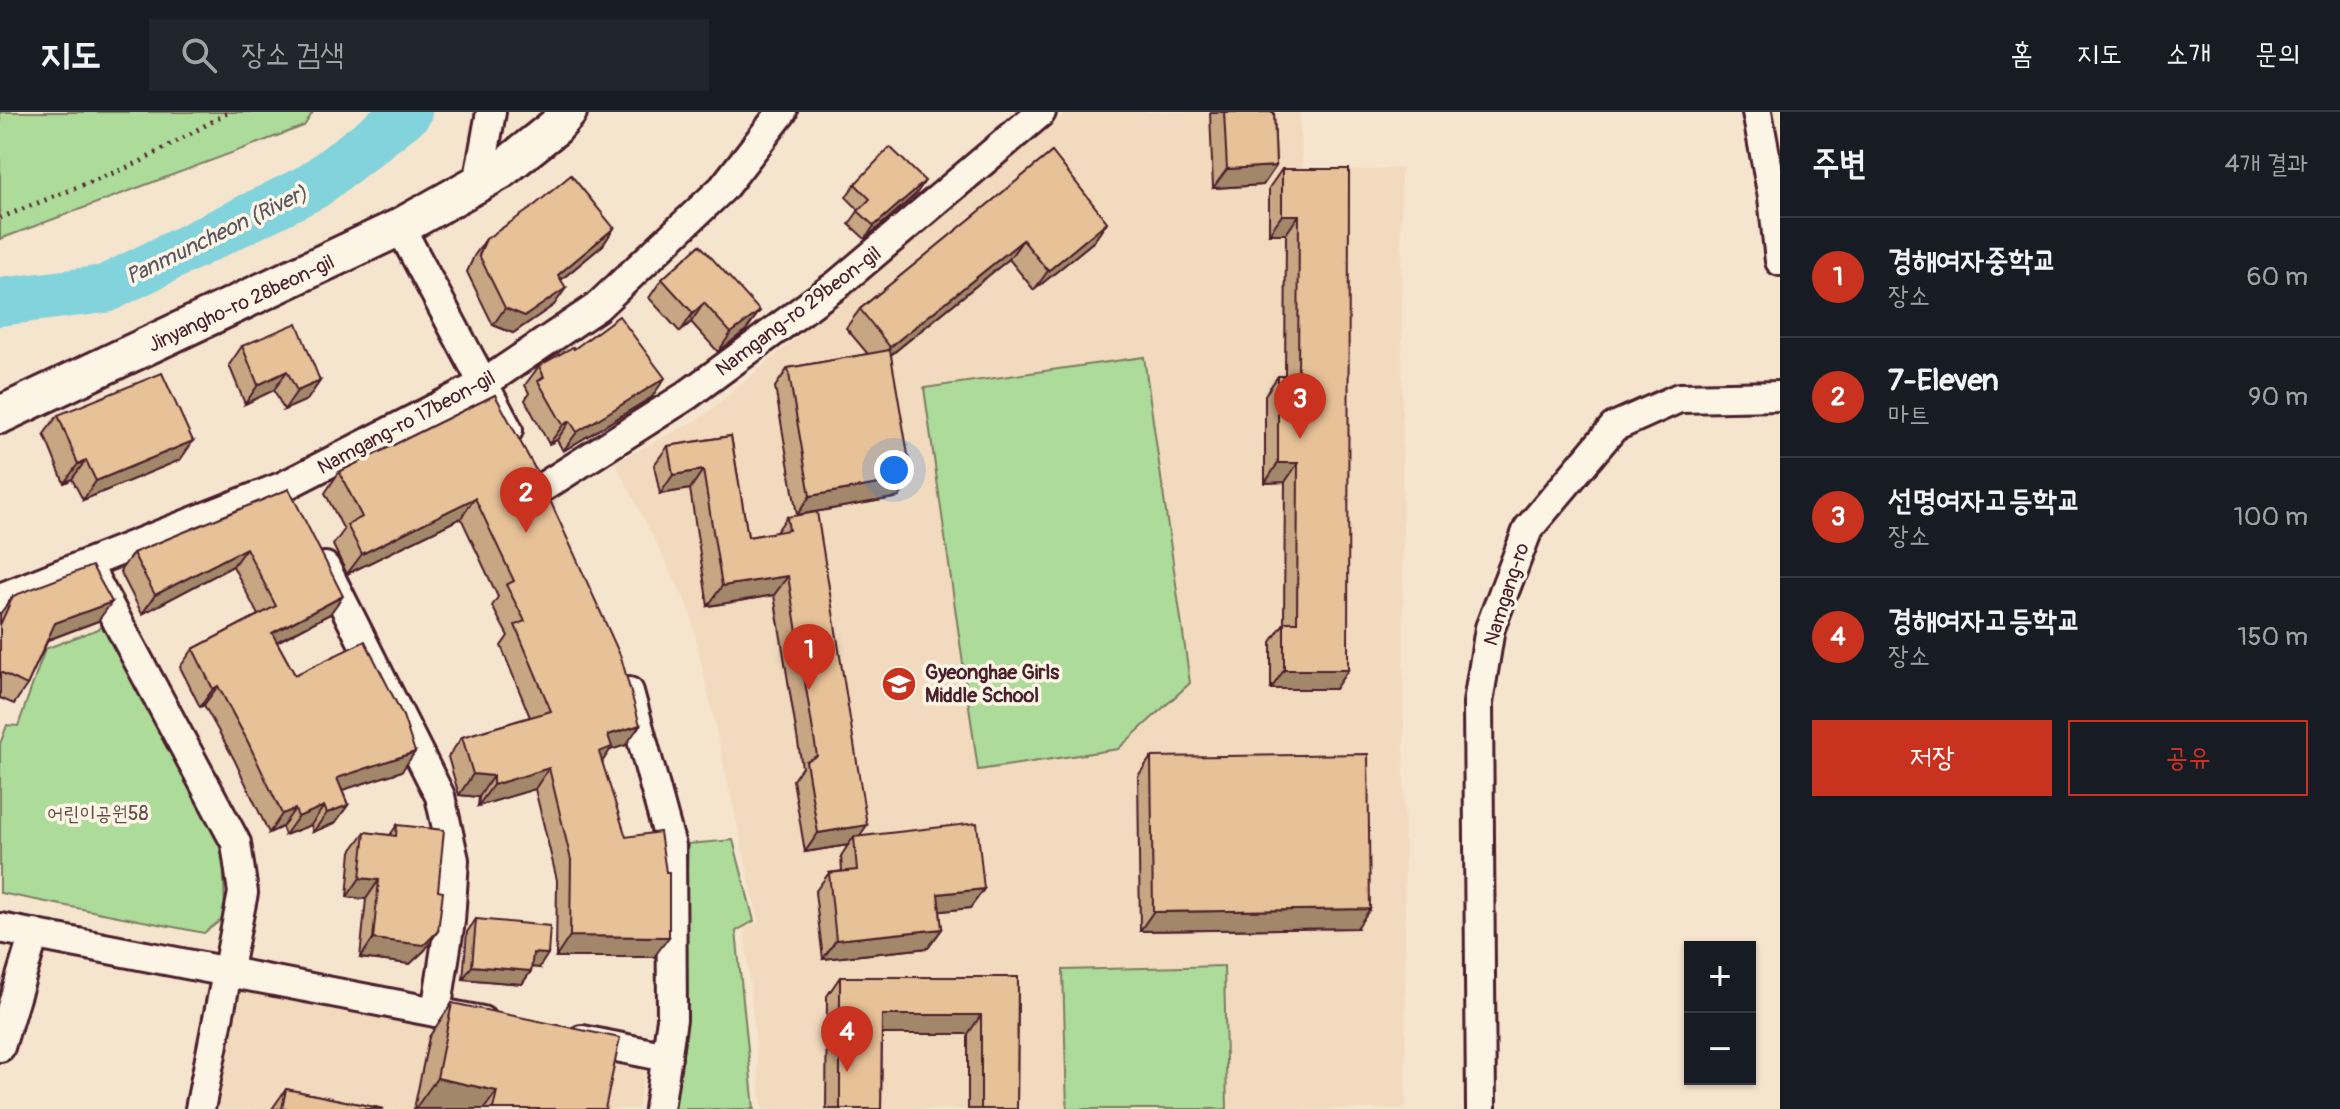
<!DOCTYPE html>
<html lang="ko">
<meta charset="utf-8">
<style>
:root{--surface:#171b24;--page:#20242c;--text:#f1f3f6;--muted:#9ea1a6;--line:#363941;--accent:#c8321e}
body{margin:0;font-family:Pangolin,"Poor Story",sans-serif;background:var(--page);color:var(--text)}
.controls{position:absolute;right:24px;bottom:24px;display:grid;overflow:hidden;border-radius:0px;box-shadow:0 2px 6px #0004}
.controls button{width:72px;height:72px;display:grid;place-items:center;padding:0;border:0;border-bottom:2px solid var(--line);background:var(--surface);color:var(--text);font:40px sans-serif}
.you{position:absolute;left:894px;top:358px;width:28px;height:28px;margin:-20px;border:6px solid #fff;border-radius:50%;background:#1a73e8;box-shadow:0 0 0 12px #1a73e833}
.badge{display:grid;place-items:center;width:52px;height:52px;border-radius:50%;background:var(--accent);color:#fff;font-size:26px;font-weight:700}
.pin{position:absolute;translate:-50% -66px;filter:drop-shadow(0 2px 4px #0008)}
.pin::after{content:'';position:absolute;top:42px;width:28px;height:24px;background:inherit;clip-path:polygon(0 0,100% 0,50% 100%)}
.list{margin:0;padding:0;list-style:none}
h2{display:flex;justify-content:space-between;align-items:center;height:104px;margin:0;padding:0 32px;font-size:34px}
h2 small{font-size:26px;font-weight:400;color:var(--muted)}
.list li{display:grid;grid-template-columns:52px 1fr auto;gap:24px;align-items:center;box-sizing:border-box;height:120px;padding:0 32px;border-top:2px solid var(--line)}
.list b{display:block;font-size:30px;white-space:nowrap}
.list p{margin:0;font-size:26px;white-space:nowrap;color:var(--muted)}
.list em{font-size:26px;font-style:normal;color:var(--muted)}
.actions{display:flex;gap:16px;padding:24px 32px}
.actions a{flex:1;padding:18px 0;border:2px solid var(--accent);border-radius:0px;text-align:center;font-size:28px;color:var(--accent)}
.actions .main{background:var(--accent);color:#fff}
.icon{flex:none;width:44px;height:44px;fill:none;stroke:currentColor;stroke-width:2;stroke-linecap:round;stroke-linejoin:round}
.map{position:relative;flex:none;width:1780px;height:997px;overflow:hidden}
header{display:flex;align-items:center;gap:48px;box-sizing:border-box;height:112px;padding:0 40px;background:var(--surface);border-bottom:2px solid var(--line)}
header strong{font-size:38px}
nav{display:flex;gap:44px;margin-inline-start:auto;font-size:28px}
.search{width:560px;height:72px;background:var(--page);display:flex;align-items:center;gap:20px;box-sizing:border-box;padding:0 28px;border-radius:0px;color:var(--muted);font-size:30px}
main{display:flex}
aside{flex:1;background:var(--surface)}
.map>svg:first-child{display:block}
.built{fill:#f2dabe}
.green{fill:#addb9a;stroke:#7c7d62;stroke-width:2}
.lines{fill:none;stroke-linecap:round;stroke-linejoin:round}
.river{stroke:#82d3dc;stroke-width:48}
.minor-casing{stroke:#4a1f2b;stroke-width:34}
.tertiary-casing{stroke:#4a1f2b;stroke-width:42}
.path{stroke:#4a1f2b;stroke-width:5;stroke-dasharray:2 6;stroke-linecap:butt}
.minor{stroke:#fcf5e5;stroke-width:28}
.tertiary{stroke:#fcf5e5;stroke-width:36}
.wall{fill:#c7a683;stroke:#4a1f2b;stroke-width:2}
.shaded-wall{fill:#a2876a;stroke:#4a1f2b;stroke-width:2}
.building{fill:#e7c198;stroke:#4a1f2b;stroke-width:2}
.labels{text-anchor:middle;stroke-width:7;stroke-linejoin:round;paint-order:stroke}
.street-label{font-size:20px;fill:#4a1f2b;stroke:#fcf5e5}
.poi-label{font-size:20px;font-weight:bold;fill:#4a1f2b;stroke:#fcf5e5;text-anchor:start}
.park-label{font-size:20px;fill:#634e47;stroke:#fcf5e5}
.water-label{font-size:22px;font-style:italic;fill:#5b5560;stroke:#fcf5e5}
</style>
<header>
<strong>지도</strong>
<div class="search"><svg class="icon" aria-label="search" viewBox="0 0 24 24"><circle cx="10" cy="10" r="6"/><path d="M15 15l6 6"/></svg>장소 검색</div>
<nav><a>홈</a><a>지도</a><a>소개</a><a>문의</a></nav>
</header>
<main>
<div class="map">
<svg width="1780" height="997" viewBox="0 0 1780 997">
<rect width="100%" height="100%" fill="#f6e5ce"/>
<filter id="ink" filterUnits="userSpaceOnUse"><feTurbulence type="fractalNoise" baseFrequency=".0125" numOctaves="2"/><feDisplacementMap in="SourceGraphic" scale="16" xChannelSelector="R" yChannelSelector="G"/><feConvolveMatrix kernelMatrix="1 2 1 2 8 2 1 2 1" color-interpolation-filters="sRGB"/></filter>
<g filter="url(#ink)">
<g class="built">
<polygon points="1067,0 1299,0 1303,60 1401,56 1406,997 762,997 744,815 759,811 689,496 615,350 701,306"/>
<polygon points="234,870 646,949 638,997 213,997"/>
</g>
<g class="green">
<polygon points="0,0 313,0 304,14 0,127"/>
<polygon points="1144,245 1190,571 1118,637 978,658 924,276"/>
<polygon points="111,512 223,731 225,805 204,821 0,781 0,632 7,613 18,614 45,537"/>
<polygon points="733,728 754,809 736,819 754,997 672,997 680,946 688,732"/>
<polygon points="1224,854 1227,997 1067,997 1063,858"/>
</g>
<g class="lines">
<polyline class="river" points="0,190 105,177 313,74 408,0"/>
<g class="minor-casing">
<g id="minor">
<polyline points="1757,0 1773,85 1780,149"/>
<polyline points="478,72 491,0"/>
<polyline points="400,115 508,318"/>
<polyline points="540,377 686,284 838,172 1041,0"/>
<polyline points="325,455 440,684 454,748 450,809 436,900"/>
<polyline points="92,462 236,731 243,781 200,997"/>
<polyline points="0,486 284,374 483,272 597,195 723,76 782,0"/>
<polyline points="629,580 671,734 672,907 659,997"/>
<polyline points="0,816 482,909"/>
<polyline points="582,928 667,945"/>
<polyline points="0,935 34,822"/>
<polyline points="1481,997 1478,591 1490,516 1528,417 1614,315 1679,286 1780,284"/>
</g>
</g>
<g class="tertiary-casing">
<polyline id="tertiary" points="0,303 400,115 500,59 555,15 568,0"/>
</g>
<polyline class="path" points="0,106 138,51 229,0"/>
<use href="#minor" class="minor"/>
<use href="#tertiary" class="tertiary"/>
</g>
<g class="wall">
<polygon points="1210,0 1274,0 1276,54 1263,73 1213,76"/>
<polygon points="1052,40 1107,110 1094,129 1034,178 1009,147 891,243 899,385 797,403 775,275 788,256 868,242 846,216 860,197"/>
<polygon points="1282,57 1349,57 1335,577 1271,577 1271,530 1284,511 1285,370 1265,371 1265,283 1278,264 1285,264 1286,122 1269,122 1269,76"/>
<polygon points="855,72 916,82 865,127 849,112 859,98 846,85"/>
<polygon points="614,116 603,133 561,168 554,193 513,221 493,213 467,160 474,144 486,127"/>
<polygon points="700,133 746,218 718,240 691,210 680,220 649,186 662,167"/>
<polygon points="242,234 320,269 307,288 284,298 274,278 245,292 229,253"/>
<polygon points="574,237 652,285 563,339 557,328 549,332 525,288 529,281 525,273 539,254"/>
<polygon points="495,283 626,633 610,638 602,650 654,845 556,845 557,768 535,677 478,694 479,685 459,683 448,645 462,625 530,605 501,534 508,524 492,494 498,485 461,406 347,462 333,433 344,418 325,381 339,360"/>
<polygon points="58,303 193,329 180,348 83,388 72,367 64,371 44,322"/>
<polygon points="731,324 748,425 776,420 787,405 859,724 984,777 970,796 940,799 942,817 928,836 823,847 815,780 829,761 842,759 841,744 848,733 805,740 793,668 802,655 774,483 708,494 690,377 660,382 654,353 668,334"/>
<polygon points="289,377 330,502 277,530 295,563 402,659 342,678 348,693 335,711 313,720 311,713 285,723 282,715 269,721 234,647 204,593 200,595 180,555 193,537 258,503 233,454 142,502 120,459 133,441"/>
<polygon points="13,484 98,509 48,528 27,573 14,592 0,586 0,502"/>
<polygon points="1151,645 1357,816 1140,819 1138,664"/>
<polygon points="397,713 425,838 410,852 360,846 366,787 347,785 351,739 365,720 390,723"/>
<polygon points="476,807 539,856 532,855 531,859 522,872 463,867 467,820"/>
<polygon points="840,865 1018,865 1017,997 968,997 968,922 882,922 881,997 826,997 827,884"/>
<polygon points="452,891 605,997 414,997 429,925"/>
<polygon points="286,977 384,997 272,997"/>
</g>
<g class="shaded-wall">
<polygon points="1276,54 1263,73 1213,76 1227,57"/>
<polygon points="925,69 916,82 865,127 874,114"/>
<polygon points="1282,103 1299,103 1286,122 1269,122"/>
<polygon points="1107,110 1094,129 1034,178 1048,159"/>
<polygon points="614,116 603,133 546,180 558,163"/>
<polygon points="1023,128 1009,147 877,254 890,235"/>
<polygon points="566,176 554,193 513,221 493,213 505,196"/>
<polygon points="704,191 691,210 680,220 693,201"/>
<polygon points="760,199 746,218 718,240 731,221"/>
<polygon points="287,259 274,278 245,292 258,273"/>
<polygon points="665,266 652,285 563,339 577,320"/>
<polygon points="320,269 307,288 284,298 297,279"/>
<polygon points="570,309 557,328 549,332 563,313"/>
<polygon points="193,329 180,348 83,388 96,369"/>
<polygon points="86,348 72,367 64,371 78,352"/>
<polygon points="1278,351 1298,351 1285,370 1265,371"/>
<polygon points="703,358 690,377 660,382 673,363"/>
<polygon points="912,366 899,385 797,403 810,384"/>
<polygon points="475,386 461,406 347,462 362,442"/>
<polygon points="246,436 233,454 142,502 155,483"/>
<polygon points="788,464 774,483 708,494 722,474"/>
<polygon points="343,484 330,502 259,539 272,521"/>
<polygon points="112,490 98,509 42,530 55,511"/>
<polygon points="1284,558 1348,558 1335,577 1271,577"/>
<polygon points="218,574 204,593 200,595 213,577"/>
<polygon points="640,613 626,633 610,638 598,656 584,660 608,623"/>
<polygon points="415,640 402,659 324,684 337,666"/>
<polygon points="549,656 535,677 478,694 493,673"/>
<polygon points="473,662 493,664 479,685 459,683"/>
<polygon points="348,693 335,711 313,720 327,701"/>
<polygon points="324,694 311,713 285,723 298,705"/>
<polygon points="295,697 282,715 269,721 282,702"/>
<polygon points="867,713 855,731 854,725 848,733 805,740 818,721"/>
<polygon points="360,766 379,768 366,787 347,785"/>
<polygon points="984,777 970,796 925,801 938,782"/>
<polygon points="1370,797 1357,816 1140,819 1153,800"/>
<polygon points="942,817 928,836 823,847 836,828"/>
<polygon points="438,819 425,838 410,852 360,846 373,827"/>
<polygon points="570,824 669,825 654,845 556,845"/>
<polygon points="533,841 548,842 539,856 524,854"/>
<polygon points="472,854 531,859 522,872 463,867"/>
<polygon points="882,903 981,903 968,922 868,922"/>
<polygon points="437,966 497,979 484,997 415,997"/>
</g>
<g class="building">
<polygon points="1224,0 1274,0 1276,54 1227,57"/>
<polygon points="890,35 925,69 874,114 858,99 870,87 855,72"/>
<polygon points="1052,40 1107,110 1048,159 1023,128 890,235 860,197"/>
<polygon points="1282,57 1349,57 1348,558 1284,558 1284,510 1297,510 1298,351 1278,351 1278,264 1298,264 1299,103 1282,103"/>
<polygon points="571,63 614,116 558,163 566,176 525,204 505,196 479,143 486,127 530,97"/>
<polygon points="700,133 760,199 731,221 704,191 693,201 662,167"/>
<polygon points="619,204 665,266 577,320 570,309 563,313 538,269 544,265 539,254 573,235 574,237"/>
<polygon points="297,211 320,269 297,279 287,259 258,273 242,234"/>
<polygon points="890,238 912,366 810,384 788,256"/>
<polygon points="162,261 193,329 96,369 86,348 78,352 58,303"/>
<polygon points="495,283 539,364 621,545 640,613 608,623 612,635 599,640 626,725 660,720 666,760 669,760 669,825 570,824 571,748 549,656 493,673 493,664 473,662 462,625 551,599 515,513 525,509 506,473 514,469 475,386 362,442 347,413 362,405 339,360"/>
<polygon points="731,324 748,425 789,418 787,405 817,400 867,713 818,721 806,649 817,644 788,464 722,474 703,358 673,363 668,334"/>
<polygon points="289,377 343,484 272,521 295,563 365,529 403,604 415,640 337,666 348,693 327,701 324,694 298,705 295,697 282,702 247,628 218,574 213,577 193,537 276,494 246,436 155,483 133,441"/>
<polygon points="92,454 112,490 55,511 27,573 0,560 0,513 13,484"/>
<polygon points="1368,642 1370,797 1153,800 1151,645"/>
<polygon points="977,711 984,777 938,782 942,817 836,828 829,761 857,758 854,725"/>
<polygon points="397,713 444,718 438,779 443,780 438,819 424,833 373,827 379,768 360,766 365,720 396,724"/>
<polygon points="476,807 550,814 548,842 533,841 531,859 472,854"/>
<polygon points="840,865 1018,865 1017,997 981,997 981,903 882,903 881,997 840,997"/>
<polygon points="452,891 620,926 605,997 493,997 497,979 437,966"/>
<polygon points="286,977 384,997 282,997"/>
</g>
</g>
<defs>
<g id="school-disc" transform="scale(1.8)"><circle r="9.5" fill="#c8321e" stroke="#fcf5e5"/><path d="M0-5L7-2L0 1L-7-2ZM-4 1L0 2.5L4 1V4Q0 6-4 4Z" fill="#fff"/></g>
</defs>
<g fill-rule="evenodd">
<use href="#school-disc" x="899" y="572"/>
</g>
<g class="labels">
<g class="street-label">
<text transform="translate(241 191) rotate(-25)" y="7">Jinyangho-ro 28beon-gil</text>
<text transform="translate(798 199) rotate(-37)" y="7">Namgang-ro 29beon-gil</text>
<text transform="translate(406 310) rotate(-28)" y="7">Namgang-ro 17beon-gil</text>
<text transform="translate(1506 482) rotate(-72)" y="7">Namgang-ro</text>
</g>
<g class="poi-label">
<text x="925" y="567">Gyeonghae Girls<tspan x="925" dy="23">Middle School</tspan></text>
</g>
<g class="park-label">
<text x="98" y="708">어린이공원58</text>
</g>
<g class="water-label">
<text transform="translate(216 122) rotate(-26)" y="8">Panmuncheon (River)</text>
</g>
</g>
</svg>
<div class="controls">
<button>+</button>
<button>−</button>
</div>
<div class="you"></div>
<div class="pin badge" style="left:809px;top:578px">1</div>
<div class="pin badge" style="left:526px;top:421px">2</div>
<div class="pin badge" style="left:1300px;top:327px">3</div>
<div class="pin badge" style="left:847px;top:960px">4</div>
</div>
<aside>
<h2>주변<small>4개 결과</small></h2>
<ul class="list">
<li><span class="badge">1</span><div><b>경해여자중학교</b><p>장소</p></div><em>60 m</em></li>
<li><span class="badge">2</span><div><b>7-Eleven</b><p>마트</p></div><em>90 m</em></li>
<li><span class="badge">3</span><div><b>선명여자고등학교</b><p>장소</p></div><em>100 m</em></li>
<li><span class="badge">4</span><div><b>경해여자고등학교</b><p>장소</p></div><em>150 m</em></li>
</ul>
<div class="actions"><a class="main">저장</a><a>공유</a></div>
</aside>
</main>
